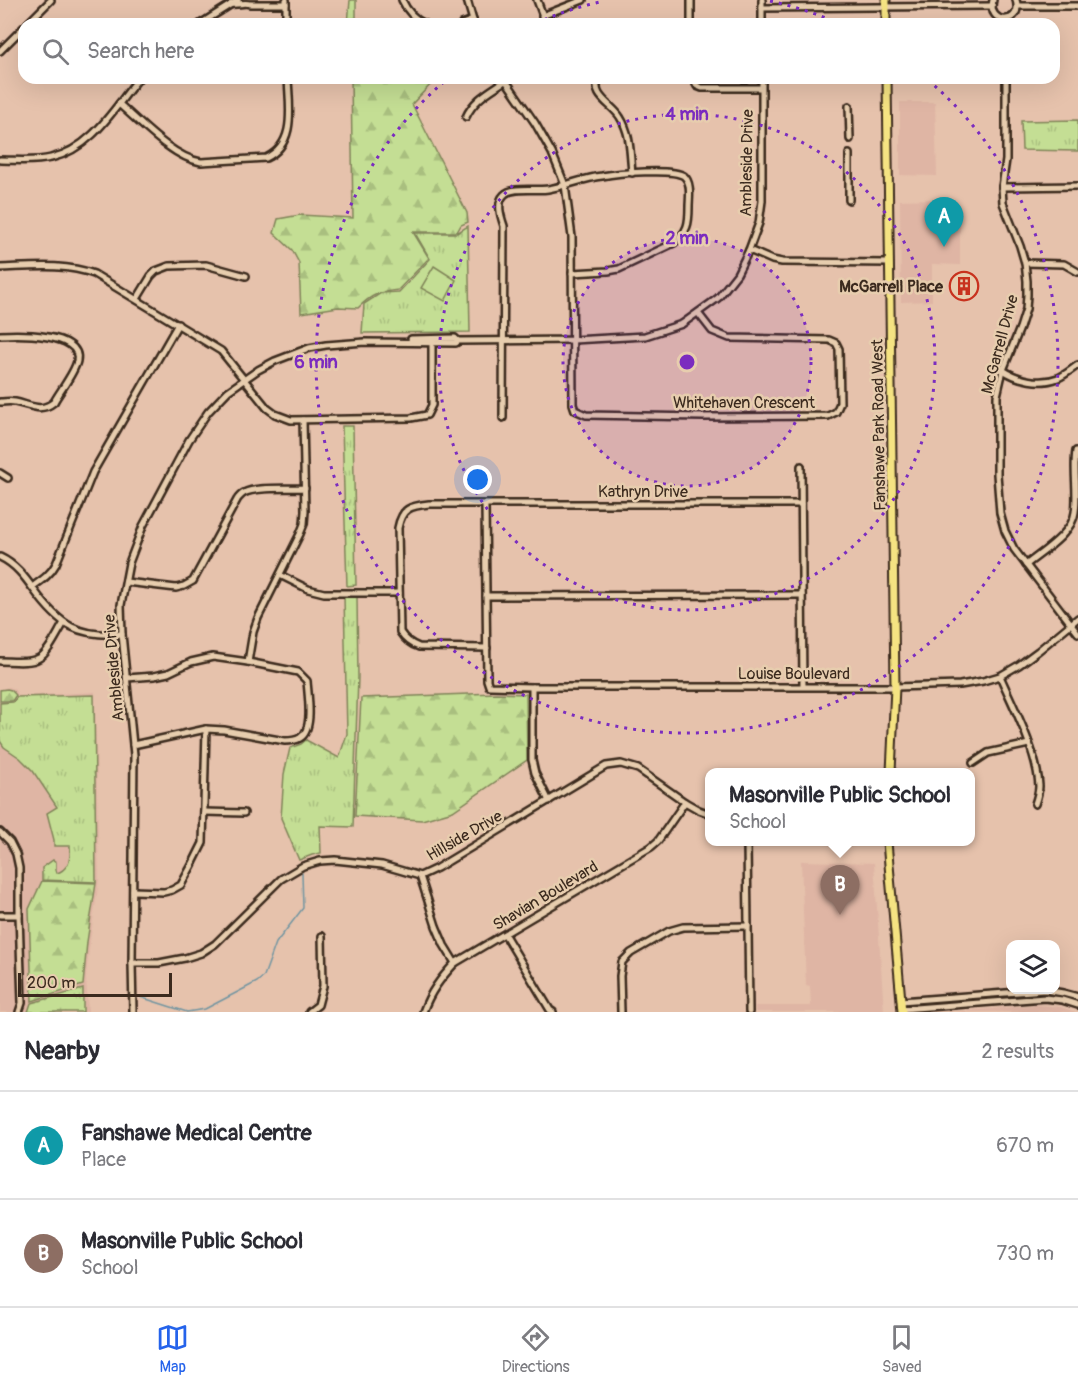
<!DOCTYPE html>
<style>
:root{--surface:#fff;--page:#f2f2f3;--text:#2b2b33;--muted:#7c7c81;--line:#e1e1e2;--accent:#2563eb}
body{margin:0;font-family:Pangolin,sans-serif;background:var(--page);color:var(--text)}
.controls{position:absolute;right:18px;bottom:18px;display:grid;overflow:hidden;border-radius:12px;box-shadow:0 6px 24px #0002}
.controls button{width:54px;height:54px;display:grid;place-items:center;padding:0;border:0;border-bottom:2px solid var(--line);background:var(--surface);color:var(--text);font:30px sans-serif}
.scale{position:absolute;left:18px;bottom:15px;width:154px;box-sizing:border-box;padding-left:6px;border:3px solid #3b2a1e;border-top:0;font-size:16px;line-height:21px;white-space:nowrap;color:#3b2a1e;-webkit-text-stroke:4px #e7cdae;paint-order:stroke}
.you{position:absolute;left:478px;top:480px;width:21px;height:21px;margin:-15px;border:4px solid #fff;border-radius:50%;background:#1a73e8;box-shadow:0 0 0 9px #1a73e833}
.badge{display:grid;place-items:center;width:39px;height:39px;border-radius:50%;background:var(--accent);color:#fff;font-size:20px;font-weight:700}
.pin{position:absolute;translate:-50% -50px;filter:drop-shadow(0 2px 3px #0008)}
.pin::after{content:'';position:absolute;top:32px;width:21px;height:18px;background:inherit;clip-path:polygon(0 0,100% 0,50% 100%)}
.popup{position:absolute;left:705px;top:768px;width:270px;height:78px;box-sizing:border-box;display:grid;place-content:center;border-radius:12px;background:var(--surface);filter:drop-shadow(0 2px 4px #0005);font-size:20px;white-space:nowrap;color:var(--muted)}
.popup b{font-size:22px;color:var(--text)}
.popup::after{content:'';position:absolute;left:50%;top:100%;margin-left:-12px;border:12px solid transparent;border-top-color:var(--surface)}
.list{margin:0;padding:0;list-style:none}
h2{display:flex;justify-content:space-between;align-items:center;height:78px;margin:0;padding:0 24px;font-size:26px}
h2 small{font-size:20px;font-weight:400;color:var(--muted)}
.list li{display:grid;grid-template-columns:39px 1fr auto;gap:18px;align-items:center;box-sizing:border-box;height:108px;padding:0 24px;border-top:2px solid var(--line)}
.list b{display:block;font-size:22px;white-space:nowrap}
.list p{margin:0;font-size:20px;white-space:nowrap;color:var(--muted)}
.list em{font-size:20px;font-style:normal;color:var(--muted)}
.icon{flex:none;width:33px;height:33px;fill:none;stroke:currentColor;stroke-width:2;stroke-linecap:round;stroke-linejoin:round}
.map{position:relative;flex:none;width:1078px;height:1012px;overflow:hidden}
.search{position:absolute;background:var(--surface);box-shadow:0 6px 24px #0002;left:18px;right:18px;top:18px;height:66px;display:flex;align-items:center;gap:15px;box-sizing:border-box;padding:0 21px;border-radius:18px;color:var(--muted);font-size:22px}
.sheet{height:294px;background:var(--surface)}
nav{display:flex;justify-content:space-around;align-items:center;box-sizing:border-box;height:84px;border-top:2px solid var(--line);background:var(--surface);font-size:16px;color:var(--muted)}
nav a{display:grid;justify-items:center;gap:3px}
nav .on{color:var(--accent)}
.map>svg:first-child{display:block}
.built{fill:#dfb5a4}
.grass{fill:url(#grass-tufts);stroke:#808459;stroke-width:1.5}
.forest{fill:url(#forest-firs);stroke:#808459;stroke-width:1.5}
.pitch{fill:#c4de94;stroke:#808459;stroke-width:1.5}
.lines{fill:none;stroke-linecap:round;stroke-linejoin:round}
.stream{stroke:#7295a1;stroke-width:1.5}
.minor-casing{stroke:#3b2a1e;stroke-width:10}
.major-casing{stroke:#3b2a1e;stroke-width:11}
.minor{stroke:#e7cdae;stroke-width:5}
.major{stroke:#f5e382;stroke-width:7}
.ring{fill:none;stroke:#7b2cbf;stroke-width:3;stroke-dasharray:3 6}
.labels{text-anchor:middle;stroke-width:5;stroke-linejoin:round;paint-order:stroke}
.street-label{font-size:16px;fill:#3b2a1e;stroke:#e7cdae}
.poi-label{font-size:16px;font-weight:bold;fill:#3b2a1e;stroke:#e7cdae;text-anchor:end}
.centre{fill:#7b2cbf;stroke:#e7cdae;stroke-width:3}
.ring-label{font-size:18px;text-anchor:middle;font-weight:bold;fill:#7b2cbf;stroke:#e7cdae;stroke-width:5;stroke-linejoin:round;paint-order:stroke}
</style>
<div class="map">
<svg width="1078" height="1012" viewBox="0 0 1078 1012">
<defs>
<pattern id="grass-tufts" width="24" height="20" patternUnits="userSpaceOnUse" patternTransform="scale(1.5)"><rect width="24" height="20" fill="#c4de94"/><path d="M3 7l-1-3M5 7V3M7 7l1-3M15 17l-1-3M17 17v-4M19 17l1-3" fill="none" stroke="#a9bf7f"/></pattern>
<pattern id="forest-firs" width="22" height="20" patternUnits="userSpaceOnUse" patternTransform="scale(1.5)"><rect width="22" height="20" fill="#c4de94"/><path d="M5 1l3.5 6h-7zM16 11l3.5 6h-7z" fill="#a9bf7f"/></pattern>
</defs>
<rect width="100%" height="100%" fill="#e6c2ac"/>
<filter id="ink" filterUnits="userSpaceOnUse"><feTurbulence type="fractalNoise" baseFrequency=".0167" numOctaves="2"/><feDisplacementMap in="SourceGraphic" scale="12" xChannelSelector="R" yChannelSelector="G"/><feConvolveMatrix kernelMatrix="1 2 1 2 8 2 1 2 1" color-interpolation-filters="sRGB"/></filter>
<g filter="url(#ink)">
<g class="built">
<polygon points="900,102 935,102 937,176 900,175"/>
<polygon points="937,199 937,225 960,223 960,265 932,264 932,301 901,302 900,200"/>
<polygon points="10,687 15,690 18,696 95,692 99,880 90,941 86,978 88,1012 0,1012 0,689"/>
<polygon points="801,861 874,863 884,1012 755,1012 755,1006 811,1006 810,986 806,985"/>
<polygon points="1035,1005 1060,1007 1076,1012 953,1012"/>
</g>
<g class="grass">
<polygon points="1078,120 1078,151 1022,150 1021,121"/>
<polygon points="468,226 470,332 362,333 364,304 381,293 399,292 430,259 415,233 457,233"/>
<polygon points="342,426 353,426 356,585 347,586"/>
<polygon points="344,596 357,596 358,677 353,827 320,826 321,853 312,855 299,860 281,818 284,774 290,748 301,744 306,740 339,758 347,734"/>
<path d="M94,695L96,882L42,880V868L53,860L56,862V870L57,873C69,869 71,857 70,846H54V840L47,813L57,807L33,771L20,758L4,747L0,741V703L13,702L17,697Z"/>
<polygon points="83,989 83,1012 28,1012 31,1003"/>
</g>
<g class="forest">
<polygon points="350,0 356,0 356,24 348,24"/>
<path d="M351,78H424L434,81L412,104L467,213L468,222L461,225L457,232H413L429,258L398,290C379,292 372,294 358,308L338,307L301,313L299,263L292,250L274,233L278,219L300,215L353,218Z"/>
<polygon points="7,689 11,690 16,695 12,701 0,701 0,690"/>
<polygon points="496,693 526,694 527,760 453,811 422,820 355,816 361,698"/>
<polygon points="42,881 96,883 87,942 83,985 32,1001 29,909"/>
</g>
<polygon class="pitch" points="434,266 456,280 445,301 421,288"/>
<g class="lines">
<polyline class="stream" points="140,997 187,1012 205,1009 257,982 264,976 276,943 303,908 302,873"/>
<g class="minor-casing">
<g id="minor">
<polyline points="286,0 286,24"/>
<path d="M402,0C407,11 414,19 425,24"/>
<polyline points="467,0 474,24"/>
<polyline points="537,0 546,24"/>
<polyline points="691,0 691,24"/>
<polyline points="762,0 762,24"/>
<path d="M993,0C986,26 1024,25 1016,0"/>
<path d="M231,4C238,5 245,2 250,4H286"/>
<polyline points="1018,6 1078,6"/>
<polyline points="762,8 991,6"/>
<polyline points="542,16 583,0"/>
<polyline points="27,24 51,0"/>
<polyline points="200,24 238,0"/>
<polyline points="462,24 473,20"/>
<polyline points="0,51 24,27"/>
<polyline points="504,78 535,123 552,153 565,185 572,237 573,404 575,410 586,415 703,417 828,416 836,412 840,403 839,349 836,343 829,340 729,338 712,331 698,313"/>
<path d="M599,78C590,96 612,104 620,117C631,134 630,153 632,173"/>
<polyline points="693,78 697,86 702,88 761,88"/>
<polyline points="1006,78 1006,160 1002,187 1003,203 1020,246 1025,263 1027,281 1027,295 1026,309 1020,328 1003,370 997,396 997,474 1000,513 1005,531 1014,549 1078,633"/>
<path d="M119,104C140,122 173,158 201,162L266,158C297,143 289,107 288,78"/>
<polyline points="849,106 850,139"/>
<path d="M466,117C475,97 493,90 509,78"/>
<path d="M0,160C17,160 35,162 51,158C92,149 114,108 139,78"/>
<polyline points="1002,187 1078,186"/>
<polyline points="849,200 849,154"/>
<polyline points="749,250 772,260 782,262 889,263"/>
<polyline points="1025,263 1064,264 1078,272"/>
<path d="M0,268C31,267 65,263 94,274L221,351L267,408L275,414L291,420L411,418L427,415L432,405V340"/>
<polyline points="137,299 151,276 156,271 169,266 206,265 246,276"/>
<path d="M0,335C16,334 83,332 77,361C75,372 60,391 54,402C41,413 30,405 15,402C10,401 5,402 0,402"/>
<polyline points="411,339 455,338 458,341 573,340 645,336 682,324 718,298 737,274 749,250 759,223 762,201 762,78"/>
<path d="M1003,370C1018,380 1040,385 1058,378C1065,375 1072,369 1078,365"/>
<path d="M503,418L504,226C501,217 496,203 504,195C512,186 536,191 548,189C566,186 584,178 602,176C617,173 673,168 684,176C692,183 689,198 689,207C689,224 688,231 674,243L619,269L608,271L572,273"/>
<polyline points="801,466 803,686"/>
<polyline points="0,473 8,478"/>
<polyline points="485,505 487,680 489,686 532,687 895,687 960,685 983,681 1000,676 1019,665 1038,651 1078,618"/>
<path d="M0,557C15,564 25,577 34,590C60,626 78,637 122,634"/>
<path d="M1026,565C1042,552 1073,533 1075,512C1078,492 1073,471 1076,451"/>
<polyline points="280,575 308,589 324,593 399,593"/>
<path d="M126,582L176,588L184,586L193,581L237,500C238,498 242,494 244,493C255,486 291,489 305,488"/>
<path d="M32,587C42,580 50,575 56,564L93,472L178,324"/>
<polyline points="486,596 802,595"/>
<path d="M487,648L419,647C410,644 405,640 400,632L398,528C402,508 410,506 429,504H801"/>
<path d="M0,661C11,661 29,664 39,658C49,653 58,632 64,623"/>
<polyline points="248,662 253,632 258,618 300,534 304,524 305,511 303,420"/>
<path d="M1000,676C1014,708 1037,751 1039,786C1039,792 1037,798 1035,804"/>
<path d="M127,678L154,676L168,673L191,662L213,657L248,662L298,672L307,681C308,696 314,730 300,738C295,741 290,741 285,741L224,730L206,729L133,745"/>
<polyline points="532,687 532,760 535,773 549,801"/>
<polyline points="973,763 988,753 1029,744"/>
<polyline points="204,812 244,813"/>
<polyline points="0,832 10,842 16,854 19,868 19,915 22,1003 19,1012"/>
<polyline points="747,842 749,1012"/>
<polyline points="420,876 436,926 444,945 455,963"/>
<polyline points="133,891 164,892 172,890 181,885 192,865 203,843 206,729"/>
<polyline points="0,915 19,915"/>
<polyline points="505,935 550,1010 553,1012"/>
<polyline points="132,963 159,963 185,958 201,953 215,944 281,879 303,866 320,861 335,860 382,865 420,876 437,868 606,766 621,764 638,769 685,802 699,810 710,814"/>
<polyline points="901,1001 1045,990 1063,993 1078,997"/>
<polyline points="902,1009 1045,998 1062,1000 1078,1005"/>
<polyline points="133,1012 132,963 134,755 122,634 121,605 129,563 143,526 189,440 208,412 228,391 258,370 275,361 309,348 326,345 365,342 456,343 458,341"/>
<polyline points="309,1012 318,1005 323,986 322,936"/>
<path d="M423,1012C430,992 441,978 455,963L651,847L658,841L685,802"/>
<polyline points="621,1012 620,976 622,962 631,953 669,931 683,927 748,926"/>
</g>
</g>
<g class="major-casing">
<g id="major">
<polyline points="886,0 886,24"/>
<polyline points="887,78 895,687 891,772"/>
<polyline points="887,842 902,1012"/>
</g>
</g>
<use href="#minor" class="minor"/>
<use href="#major" class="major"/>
</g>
</g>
<circle cx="687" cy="362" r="124" fill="#7b2cbf" fill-opacity=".12"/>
<g class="ring">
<circle cx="687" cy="362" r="124"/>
<circle cx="687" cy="362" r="248"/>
<path d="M536 23A371 371 0 0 1 604 1M770 1A371 371 0 0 1 838 23M928 80A371 371 0 1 1 446 80"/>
</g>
<defs>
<g id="building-ring" transform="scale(1.5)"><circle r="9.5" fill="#e7cdae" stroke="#c8321e" stroke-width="1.5"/><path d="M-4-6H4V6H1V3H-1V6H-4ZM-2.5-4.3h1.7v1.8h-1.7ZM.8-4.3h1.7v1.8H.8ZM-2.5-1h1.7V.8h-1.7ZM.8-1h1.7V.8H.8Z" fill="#c8321e"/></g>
</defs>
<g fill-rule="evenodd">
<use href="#building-ring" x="964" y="286"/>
</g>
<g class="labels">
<g class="street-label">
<text transform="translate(746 163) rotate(-89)" y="6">Ambleside Drive</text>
<text transform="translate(999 344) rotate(-75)" y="6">McGarrell Drive</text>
<text x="744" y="408">Whitehaven Crescent</text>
<text transform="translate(878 425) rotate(-91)" y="6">Fanshawe Park Road West</text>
<text x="643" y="497">Kathryn Drive</text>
<text transform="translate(113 668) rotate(-95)" y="6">Ambleside Drive</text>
<text x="794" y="679">Louise Boulevard</text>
<text transform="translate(464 835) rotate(-30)" y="6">Hillside Drive</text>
<text transform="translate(545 895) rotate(-31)" y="6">Shavian Boulevard</text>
</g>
<g class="poi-label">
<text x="943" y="292">McGarrell Place</text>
</g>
</g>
<circle cx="687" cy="362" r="9" class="centre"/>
<g class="ring-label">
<text x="687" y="120">4 min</text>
<text x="687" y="244">2 min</text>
<text x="316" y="368">6 min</text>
</g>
</svg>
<div class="controls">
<button><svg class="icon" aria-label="layers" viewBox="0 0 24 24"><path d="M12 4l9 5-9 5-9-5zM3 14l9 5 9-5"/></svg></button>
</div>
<div class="scale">200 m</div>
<div class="you"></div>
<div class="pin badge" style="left:944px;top:247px;background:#0f9aa8">A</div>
<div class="pin badge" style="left:840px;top:915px;background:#8d6e63">B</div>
<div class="popup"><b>Masonville Public School</b>School</div>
<div class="search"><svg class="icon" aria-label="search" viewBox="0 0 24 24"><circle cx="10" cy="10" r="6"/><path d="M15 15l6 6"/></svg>Search here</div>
</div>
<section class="sheet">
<h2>Nearby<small>2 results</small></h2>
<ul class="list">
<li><span class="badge" style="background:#0f9aa8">A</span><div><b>Fanshawe Medical Centre</b><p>Place</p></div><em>670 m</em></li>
<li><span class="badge" style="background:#8d6e63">B</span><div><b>Masonville Public School</b><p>School</p></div><em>730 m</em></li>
</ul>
</section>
<nav>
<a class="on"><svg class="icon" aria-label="map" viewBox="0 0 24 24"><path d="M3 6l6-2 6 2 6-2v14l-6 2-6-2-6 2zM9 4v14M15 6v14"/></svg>Map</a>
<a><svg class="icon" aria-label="directions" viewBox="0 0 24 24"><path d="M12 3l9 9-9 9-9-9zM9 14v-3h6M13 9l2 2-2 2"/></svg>Directions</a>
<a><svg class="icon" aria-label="saved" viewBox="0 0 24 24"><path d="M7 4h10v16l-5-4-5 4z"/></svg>Saved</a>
</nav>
